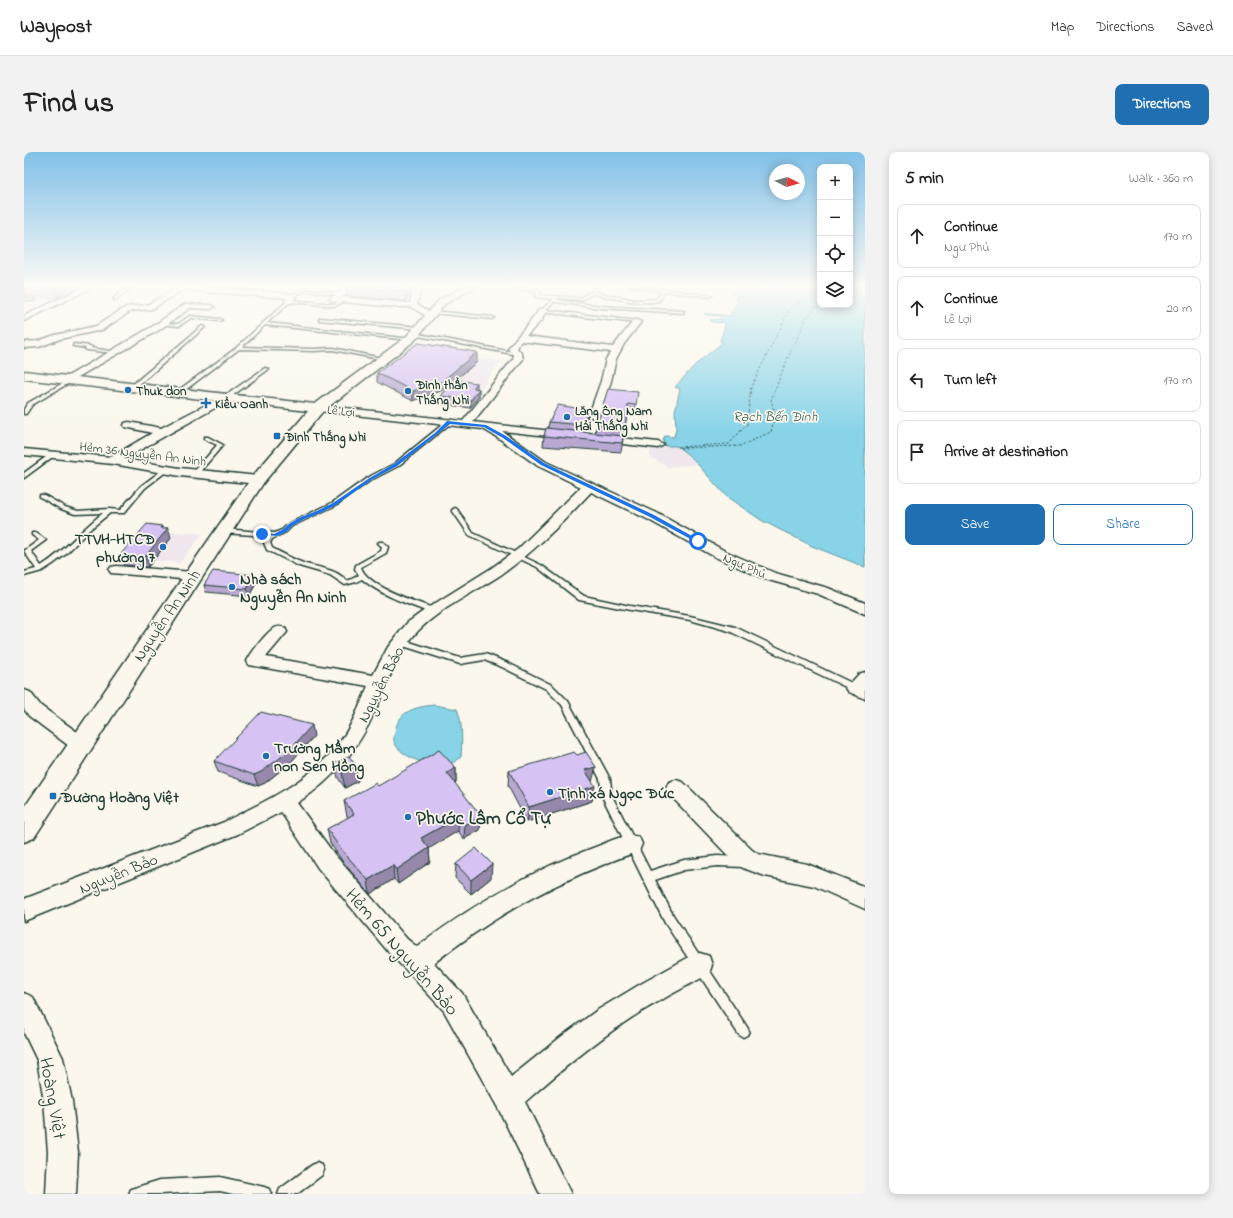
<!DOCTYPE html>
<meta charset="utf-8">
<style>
:root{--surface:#fff;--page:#f2f2f2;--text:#222;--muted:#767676;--line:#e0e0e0;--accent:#1f6fb2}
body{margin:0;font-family:"Indie Flower",sans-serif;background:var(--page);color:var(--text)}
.controls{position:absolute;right:12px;top:12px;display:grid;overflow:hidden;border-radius:8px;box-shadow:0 2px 10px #0003}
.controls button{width:36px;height:36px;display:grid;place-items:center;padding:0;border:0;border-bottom:1px solid var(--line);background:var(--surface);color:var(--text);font:20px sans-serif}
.compass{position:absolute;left:745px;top:12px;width:36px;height:36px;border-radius:50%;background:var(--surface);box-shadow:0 2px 10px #0003;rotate:96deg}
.stop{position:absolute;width:12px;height:12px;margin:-9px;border:3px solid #1a73e8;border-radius:50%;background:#fff}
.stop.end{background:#1a73e8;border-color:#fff;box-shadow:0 1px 4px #0008}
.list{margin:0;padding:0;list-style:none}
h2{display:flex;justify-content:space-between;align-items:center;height:52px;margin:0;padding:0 16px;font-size:17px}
h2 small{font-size:13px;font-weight:400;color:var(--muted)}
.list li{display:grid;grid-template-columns:26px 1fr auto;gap:12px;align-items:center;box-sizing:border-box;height:64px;margin:0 8px 8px;padding:0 8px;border:1px solid var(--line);border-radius:8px}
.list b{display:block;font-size:15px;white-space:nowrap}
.list p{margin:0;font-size:13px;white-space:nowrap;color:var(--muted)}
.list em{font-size:13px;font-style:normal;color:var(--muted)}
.actions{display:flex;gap:8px;padding:12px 16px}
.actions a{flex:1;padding:9px 0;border:1px solid var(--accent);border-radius:8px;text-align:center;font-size:14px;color:var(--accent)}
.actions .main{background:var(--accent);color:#fff}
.icon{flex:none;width:22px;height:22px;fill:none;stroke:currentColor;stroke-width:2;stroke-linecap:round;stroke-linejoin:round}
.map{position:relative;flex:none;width:841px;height:1042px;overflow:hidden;border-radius:8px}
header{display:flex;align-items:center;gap:24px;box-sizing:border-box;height:56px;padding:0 20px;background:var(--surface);border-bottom:1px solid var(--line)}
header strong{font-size:19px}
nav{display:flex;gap:22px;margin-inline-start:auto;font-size:14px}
.intro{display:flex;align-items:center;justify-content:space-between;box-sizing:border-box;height:96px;padding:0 24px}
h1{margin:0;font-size:28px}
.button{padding:10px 18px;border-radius:8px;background:var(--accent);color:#fff;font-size:14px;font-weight:700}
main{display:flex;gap:24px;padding:0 24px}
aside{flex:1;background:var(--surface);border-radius:8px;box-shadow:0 2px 10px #0003}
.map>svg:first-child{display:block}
.built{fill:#f0e7ee}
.water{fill:#88d3e8;stroke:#5e97a0}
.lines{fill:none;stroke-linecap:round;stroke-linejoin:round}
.ferry{stroke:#345b58;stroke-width:1;stroke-dasharray:2.5 2;stroke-linecap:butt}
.service-casing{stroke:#1f3d34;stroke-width:3}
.minor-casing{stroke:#1f3d34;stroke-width:3}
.primary-casing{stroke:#1f3d34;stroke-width:3}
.service{fill:#fbf7ec;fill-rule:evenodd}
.minor{fill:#fbf7ec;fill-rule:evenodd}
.primary{fill:#fbf7ec;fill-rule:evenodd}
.wall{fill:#b8a8d2;stroke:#1f3d34}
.shaded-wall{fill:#9688ab;stroke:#1f3d34}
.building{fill:#d6c3f4;stroke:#1f3d34}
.route{fill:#1a73e8}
.poi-dot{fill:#1f6fb2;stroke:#fbf7ec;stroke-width:1.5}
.labels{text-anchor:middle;stroke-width:3.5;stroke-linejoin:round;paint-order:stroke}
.far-poi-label{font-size:13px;font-weight:bold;fill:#1f3d34;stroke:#fbf7ec;text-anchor:start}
.far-street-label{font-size:13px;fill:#1f3d34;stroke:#fbf7ec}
.far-water-label{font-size:14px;font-style:italic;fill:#345b58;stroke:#fbf7ec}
.poi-label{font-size:16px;font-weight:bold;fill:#1f3d34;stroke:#fbf7ec;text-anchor:start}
.street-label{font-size:16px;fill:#1f3d34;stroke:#fbf7ec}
.near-poi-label{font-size:19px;font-weight:bold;fill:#1f3d34;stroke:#fbf7ec;text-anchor:start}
.near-street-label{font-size:19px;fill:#1f3d34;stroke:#fbf7ec}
</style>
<header>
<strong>Waypost</strong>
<nav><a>Map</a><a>Directions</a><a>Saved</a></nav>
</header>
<div class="intro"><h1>Find us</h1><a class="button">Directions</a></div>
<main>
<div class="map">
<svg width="841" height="1042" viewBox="0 0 841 1042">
<rect width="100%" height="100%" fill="#fbf7ec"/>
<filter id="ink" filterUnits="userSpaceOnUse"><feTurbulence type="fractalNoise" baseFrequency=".025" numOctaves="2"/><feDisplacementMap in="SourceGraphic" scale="8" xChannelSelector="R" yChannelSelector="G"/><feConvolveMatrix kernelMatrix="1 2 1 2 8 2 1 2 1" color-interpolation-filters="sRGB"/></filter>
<g filter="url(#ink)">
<g class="built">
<polygon points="0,134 73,134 0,170"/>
<polygon points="438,204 479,210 469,218 453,244 402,236 404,234 350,225 354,221"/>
<polygon points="642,294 653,294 674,312 644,315 626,305 626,295 637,296"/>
<polygon points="124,378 178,382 156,411 124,408 115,418 92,416"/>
</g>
<g class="water">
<polygon points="715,134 796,134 796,153 826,153 826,134 841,134 841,415 788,394 737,368 703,345 667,305 658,298 653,294 642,294 639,289 641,284 650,285 652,277 651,259 656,237 651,235 671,213 699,190 696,189 702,171 687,170 685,168 698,167 696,164 681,163 680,161 706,164 714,148 710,147 715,143 707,142"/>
<path d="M410,553L433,557C439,571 438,590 437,605C422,621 382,610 371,592C369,589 370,584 371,580C374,559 391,555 410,553Z"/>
</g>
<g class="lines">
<g class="ferry">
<polyline points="826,138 836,134"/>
<polyline points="654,295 705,292 723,272 727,235 766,157 796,136"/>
<polyline points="656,296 716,294 747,280 751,262 747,248 765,203 783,165 796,151"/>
</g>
<g class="service-casing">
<g id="service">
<polygon points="105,134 109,134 92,148 90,148 90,146"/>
<path d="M483,134H491L515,139L517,140L514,143L558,146L562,142L571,139L573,134H576L573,141L611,148L633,147L638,139L604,134L640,137L688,144L686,145L641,139L635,149C613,153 591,146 569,142L564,144L559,148L535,146L532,148L577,154L660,159L659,161L577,156L530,150L521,158L614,169L613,171L517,160V158L530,147L511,145L513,141Z"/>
<polygon points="279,137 316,141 318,142 316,143 280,139 269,145 266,144"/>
<polygon points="0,146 12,148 10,149 0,148"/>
<polygon points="264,148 310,152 318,148 321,149 311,154 266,150 243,171 388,187 386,188 241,173 218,195 289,197 309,196 362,207 360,208 309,198 289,199 215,197 156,242 152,242 152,240 211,197"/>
<polygon points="409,159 468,165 470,166 468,167 408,161"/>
<polygon points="166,164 196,167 198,168 196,169 167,166 155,174 135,172 137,171 154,172"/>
<polygon points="296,166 396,175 398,176 396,177 295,168"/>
<polygon points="178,174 181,175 111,236 107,236 107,234"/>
<polygon points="390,181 494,201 496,202 494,203 389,183"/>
<polygon points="50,192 66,194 68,195 67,196 92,200 90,201 63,198 61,197 62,196 49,194"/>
<polygon points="241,216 245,217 205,246 201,246 201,244"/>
<polygon points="46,227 50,228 8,253 2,262 0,262 0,257 4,251"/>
<path d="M423,269L428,270L374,314L347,328L312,353L268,374L262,380L248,387L246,391L248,396C258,401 268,407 279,411C294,416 311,416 323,429L328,427L335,423L331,417L332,413L357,399L358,395L354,391L355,390H359L364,395L362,401L337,415C343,435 393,450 412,457L413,459L412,461H406C382,451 358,444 338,427L332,430L321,433L306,423L275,414L243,398L240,391L244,384L199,381L196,379L199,377L251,381L258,378L264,372L308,351L343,326L370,312Z"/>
<polygon points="180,285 184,285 199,293 173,323 169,323 169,321 193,293 180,287"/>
<polygon points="26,302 31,303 0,326 0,321"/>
<path d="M141,316L144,318L143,319L121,336L100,361H86L65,378L42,402L29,412L18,419L0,424V420L12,417L0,399L15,388L8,383V381H12L22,388L7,399L17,414C40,400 57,378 79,361L51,362L37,357L16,345V343H20L41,355L54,359L85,357L96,358L117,334Z"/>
<polygon points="431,356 433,357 449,381 517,413 560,444 606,454 666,464 711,475 834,534 835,536 831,539 828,538 705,479 666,468 606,458 555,448 513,415 445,383 428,358"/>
<polygon points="376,487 436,506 461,502 464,503 484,511 528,533 544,549 586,627 588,644 626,719 660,708 693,704 720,705 724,707 725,710 724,713 720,715 693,714 660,718 631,728 649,763 723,875 725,879 723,883 719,885 715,883 641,771 578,644 576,627 538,553 522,537 478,515 460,508 436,512 373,492 372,490"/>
<polygon points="293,1011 298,1013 300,1018 298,1023 273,1042 254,1042 256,1037 288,1013"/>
<polygon points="196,1025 240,1035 245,1037 247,1042 209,1042 196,1039 137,1042 105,1042 107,1037 136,1028"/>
</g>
</g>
<g class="minor-casing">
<g id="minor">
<polygon points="62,134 72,134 0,169 0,164"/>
<polygon points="151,134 171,134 268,142 272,144 268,151 265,151 261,149 263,146 180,140 160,137 128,157 107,159 78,178 36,187 15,195 0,196 0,190 14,189 31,183 72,174 102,155 123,153 152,136"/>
<polygon points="329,134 340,134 317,145 386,151 390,134 398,134 393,152 411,163 410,165 404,165 387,155 371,155 309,149 305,147 316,139"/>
<polygon points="161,152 187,153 191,155 187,157 166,156 135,178 47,229 41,229 39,227 129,174"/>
<path d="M515,157H518L522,159L518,168L502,184L589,195L610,168H613L617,170L600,192L592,207L587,229L569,285L563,288L557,285L577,229L582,207L587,200L497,189L493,196L498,202L499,207L449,270L546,281L547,283L542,286L478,279L522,310L633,361L701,399L751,421L804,436L841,451V462L794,442L741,427L691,405L623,367L567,340C540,369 513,397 481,420C452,440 417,455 393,480C372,503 364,530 352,557C334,598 311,626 273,651L310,702L383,787L393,795C448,753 508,718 574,694C586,689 602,681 615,685L618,692L615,699C536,727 475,760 410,811L438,841L487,925L538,884L572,859L615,833L667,804L676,801L685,804L688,813L685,822C659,836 632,850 607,866C569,891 535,920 501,950L547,1042H516L474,956L420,859L383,819L367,803L294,716L257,660L214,682L0,769V747L200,670C240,650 284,630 313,594C327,576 335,555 344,534L225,513L223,509C227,501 243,479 251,476C255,474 257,475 261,476L263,480L242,505L349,523L364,495L383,471L402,457L466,417L494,397L557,335L514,314L476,287L459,277L294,259L289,256L294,253L439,269L489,207L490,203L484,197C493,183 507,172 515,157Z"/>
<polygon points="203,242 207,243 208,245 207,247 100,307 156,316 234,324 238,325 240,328 238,331 234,332 156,324 89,312 0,303 0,297 87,305 128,281 101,275 100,273 101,271 105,270 137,276"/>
<polygon points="577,284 634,290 640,293 634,296 573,289 571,287 573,285"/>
<polygon points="92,414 169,420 174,421 176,424 174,427 169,428 87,421 85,418 87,415"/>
<polygon points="841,520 841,547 825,540 822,536 835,522"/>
<polygon points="0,538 6,540 17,554 63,587 65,592 63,597 56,599 49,597 5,564 0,557"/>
<polygon points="652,628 659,630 728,698 734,702 783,712 841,735 841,757 790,734 741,724 719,716 712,712 645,642 642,636 645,630"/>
<polygon points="0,841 9,845 39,906 48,949 54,1000 52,1042 22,1042 24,1000 20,949 13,908 0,881"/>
</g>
</g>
<g class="primary-casing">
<polygon id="primary" points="441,134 453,134 421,152 390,189 299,259 240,330 10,686 0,690 0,656 228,325 284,259 0,227 0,219 291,252 382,185 415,148"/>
</g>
<use href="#service" class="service"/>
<use href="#minor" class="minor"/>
<use href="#primary" class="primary"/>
</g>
<g class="wall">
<polygon points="0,134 58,134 34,146 3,144 0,145"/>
<polygon points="324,134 386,134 386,142 382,149 323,144 322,135"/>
<polygon points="453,210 431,228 455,237 455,245 446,256 418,252 417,244 431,228 417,239 389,249 353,230 353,221"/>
<polygon points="584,237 612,253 610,263 603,262 597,300 519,294 520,284 524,276 525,270 564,258 563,264 558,279 571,281 573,272"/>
<polygon points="138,376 144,376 147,386 124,415 100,413 96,403"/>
<polygon points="231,423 233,430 225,444 182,440 180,433"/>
<polygon points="290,584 266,611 241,631 234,634 194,620 190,609"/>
<polygon points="311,611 334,629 321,636 314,626"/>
<polygon points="432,616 432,630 430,631 457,664 456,678 440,687 434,679 405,696 406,710 374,732 370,727 346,742 319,710 306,691 303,677 324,666 323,664 320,649"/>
<polygon points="485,619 568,630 568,649 503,670 484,634"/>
<polygon points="432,712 467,726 447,742 431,726"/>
</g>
<g class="shaded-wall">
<polygon points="33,134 58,134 34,146 30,136"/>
<polygon points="385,134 386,134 386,142 382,149 381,140"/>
<polygon points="0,136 3,144 0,145"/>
<polygon points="453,200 453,210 417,239 389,249 389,239"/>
<polygon points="453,231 453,239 449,236"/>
<polygon points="455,237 455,245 446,256 447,248"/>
<polygon points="564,258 563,264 558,279 559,273"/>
<polygon points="138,374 140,381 144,376 147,386 124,415 121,405 136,376"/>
<polygon points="231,423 233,430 225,444 223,437"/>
<polygon points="288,573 290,584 266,611 241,631 234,634 230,623"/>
<polygon points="332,614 334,629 321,636 318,621"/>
<polygon points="572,615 568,630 561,618"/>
<polygon points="432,616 432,630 422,636 423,621"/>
<polygon points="571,634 568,649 503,670 505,655"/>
<polygon points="457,664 456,678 440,687 441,673"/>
<polygon points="435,665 434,679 398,701 397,686"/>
<polygon points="405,696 406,710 374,732 372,718"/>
<polygon points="468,712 467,726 447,742 447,728"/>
<polygon points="369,713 370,727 346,742 344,728"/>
</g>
<g class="building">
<polygon points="10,134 33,134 30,136"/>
<polygon points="324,134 385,134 381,140 322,135"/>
<polygon points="394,191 453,200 417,230 389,239 353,221"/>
<polygon points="431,228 453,231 449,236 455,237 447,248 417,244"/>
<polygon points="584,237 614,240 612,253 604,252 601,275 573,272"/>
<polygon points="534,253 564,258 559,273 525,270"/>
<polygon points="522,276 599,284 598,291 520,284"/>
<polygon points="123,372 138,374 136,376 144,376 121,405 96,403"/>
<polygon points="189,419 231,423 223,437 180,433"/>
<polygon points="237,560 288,573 264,600 237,620 230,623 190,609"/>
<polygon points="415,598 432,616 423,621 457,664 441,673 435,665 397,686 405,696 372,718 369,713 344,728 316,696 303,677 330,662 320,649 352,631 354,634"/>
<polygon points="550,600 553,603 562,600 572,615 561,618 571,634 505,655 485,619"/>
<polygon points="325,604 332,614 318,621 311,611"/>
<polygon points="452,696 468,712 447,728 432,712"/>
</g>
</g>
<linearGradient id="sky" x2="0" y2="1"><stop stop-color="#81c0e8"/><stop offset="0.48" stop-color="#fdfbf6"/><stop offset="1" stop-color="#fdfbf6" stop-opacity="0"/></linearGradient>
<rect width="841" height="280" fill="url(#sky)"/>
<polygon class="route" points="423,269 462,273 482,284 520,311 630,363 677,389 672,390 626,365 517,313 479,286 460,275 426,272 373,314 347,328 312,353 296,361 280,367 268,374 262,380 253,384 235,382 238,380 250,382 258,378 265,372 277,365 293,359 309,351 344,327 370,312 411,281"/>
<g class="poi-dot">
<circle cx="104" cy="238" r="4"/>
<circle cx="384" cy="239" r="4"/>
<path d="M180 245h4v4h4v4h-4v4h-4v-4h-4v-4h4z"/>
<circle cx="543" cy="265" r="4"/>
<rect x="249" y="280" width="8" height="8" rx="2"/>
<circle cx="139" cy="395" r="4"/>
<circle cx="208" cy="435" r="4"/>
<circle cx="242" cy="604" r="4"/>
<circle cx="526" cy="640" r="4"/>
<rect x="25" y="640" width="8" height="8" rx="2"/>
<circle cx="384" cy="665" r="4"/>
</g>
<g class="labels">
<g class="far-poi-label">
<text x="392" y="237">Đình thần<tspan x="392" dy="15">Thắng Nhì</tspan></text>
<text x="112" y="243">Thuk don</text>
<text x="191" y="256">Kiều Oanh</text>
<text x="551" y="263">Lăng Ông Nam<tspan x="551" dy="15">Hải Thắng Nhì</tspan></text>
<text x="261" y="289">Đình Thắng Nhì</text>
</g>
<g class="far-street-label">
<text transform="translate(317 258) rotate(6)" y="5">Lê Lợi</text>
<text transform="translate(119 301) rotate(7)" y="5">Hẻm 36 Nguyễn An Ninh</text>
<text transform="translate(721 413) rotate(24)" y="5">Ngư Phủ</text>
</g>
<g class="far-water-label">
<text x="751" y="269">Rạch Bến Đình</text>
</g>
<g class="poi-label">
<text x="131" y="392" text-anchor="end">TTVH-HTCĐ<tspan x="131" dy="18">phường 7</tspan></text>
<text x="216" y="432">Nhà sách<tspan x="216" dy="18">Nguyễn An Ninh</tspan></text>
<text x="250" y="601">Trường Mầm<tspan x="250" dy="18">non Sen Hồng</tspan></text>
<text x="534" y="646">Tịnh xá Ngọc Đức</text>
<text x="37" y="650">Đường Hoàng Việt</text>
</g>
<g class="street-label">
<text transform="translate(142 463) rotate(-56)" y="6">Nguyễn An Ninh</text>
<text transform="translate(356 532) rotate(-63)" y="6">Nguyễn Bảo</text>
<text transform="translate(94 721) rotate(-22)" y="6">Nguyễn Bảo</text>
</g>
<g class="near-poi-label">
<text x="392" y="672">Phước Lâm Cổ Tự</text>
</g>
<g class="near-street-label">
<text transform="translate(379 799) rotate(49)" y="7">Hẻm 65 Nguyễn Bảo</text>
<text transform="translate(30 946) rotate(80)" y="7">Hoàng Việt</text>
</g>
</g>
</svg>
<div class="controls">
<button>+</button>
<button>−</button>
<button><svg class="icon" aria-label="locate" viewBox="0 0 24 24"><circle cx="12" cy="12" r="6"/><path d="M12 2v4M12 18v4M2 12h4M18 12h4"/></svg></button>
<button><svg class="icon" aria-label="layers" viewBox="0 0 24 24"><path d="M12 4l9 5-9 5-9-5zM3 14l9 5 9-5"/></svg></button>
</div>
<svg class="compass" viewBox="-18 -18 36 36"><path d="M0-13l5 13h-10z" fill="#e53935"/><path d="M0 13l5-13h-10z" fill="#767676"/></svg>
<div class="stop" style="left:674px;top:389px"></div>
<div class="stop end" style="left:238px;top:382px"></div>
</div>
<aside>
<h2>5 min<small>Walk · 360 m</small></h2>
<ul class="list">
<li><svg class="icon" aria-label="ahead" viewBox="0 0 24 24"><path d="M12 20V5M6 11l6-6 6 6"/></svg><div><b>Continue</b><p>Ngư Phủ</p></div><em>170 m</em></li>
<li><svg class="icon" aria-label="ahead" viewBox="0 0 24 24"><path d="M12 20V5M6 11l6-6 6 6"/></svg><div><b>Continue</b><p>Lê Lợi</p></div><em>20 m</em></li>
<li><svg class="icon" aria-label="left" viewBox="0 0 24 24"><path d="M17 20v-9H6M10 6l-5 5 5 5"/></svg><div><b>Turn left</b></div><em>170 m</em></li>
<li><svg class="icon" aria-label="arrive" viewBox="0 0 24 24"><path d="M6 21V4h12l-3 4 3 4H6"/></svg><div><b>Arrive at destination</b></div></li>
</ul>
<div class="actions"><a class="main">Save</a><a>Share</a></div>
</aside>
</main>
